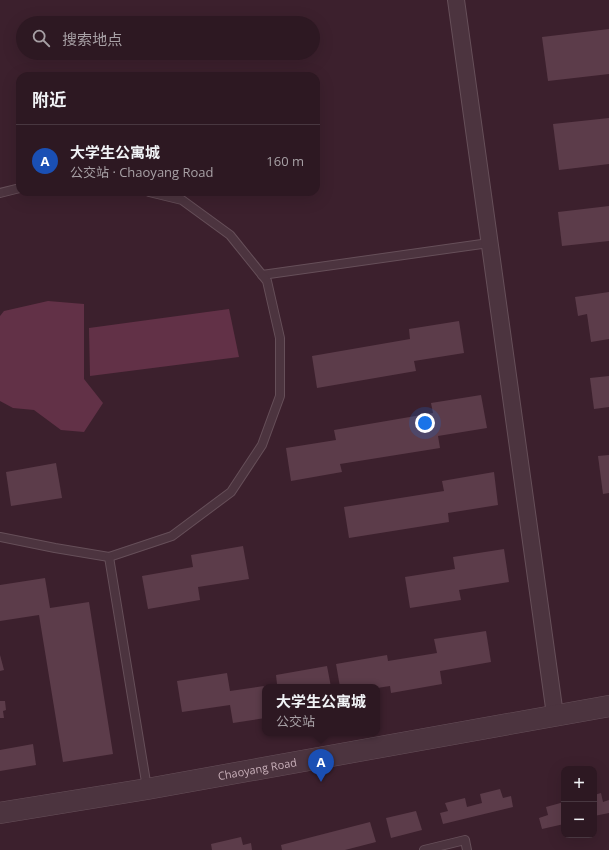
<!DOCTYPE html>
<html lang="zh">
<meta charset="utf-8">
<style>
:root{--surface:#2d1822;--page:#35212a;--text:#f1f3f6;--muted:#a7a0a5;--line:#483740;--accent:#ff7db4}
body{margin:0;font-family:"Open Sans","Noto Sans SC",sans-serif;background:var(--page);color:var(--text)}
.controls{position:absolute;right:12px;bottom:12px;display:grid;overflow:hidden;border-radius:8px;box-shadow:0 4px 16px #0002}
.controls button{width:36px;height:36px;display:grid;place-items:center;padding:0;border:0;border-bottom:1px solid var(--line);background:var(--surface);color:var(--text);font:20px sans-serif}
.you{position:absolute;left:425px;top:423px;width:14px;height:14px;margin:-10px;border:3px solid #fff;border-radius:50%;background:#1a73e8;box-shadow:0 0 0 6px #1a73e833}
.badge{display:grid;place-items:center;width:26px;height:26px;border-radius:50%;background:var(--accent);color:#fff;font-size:13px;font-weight:700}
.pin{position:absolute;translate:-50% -33px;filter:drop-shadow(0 1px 2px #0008)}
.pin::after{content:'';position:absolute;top:21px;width:14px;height:12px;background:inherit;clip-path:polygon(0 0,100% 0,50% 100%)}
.popup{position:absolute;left:262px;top:684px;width:118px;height:52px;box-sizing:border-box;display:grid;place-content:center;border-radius:8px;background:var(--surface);filter:drop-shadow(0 1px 3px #0005);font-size:13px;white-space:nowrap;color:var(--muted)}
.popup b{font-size:15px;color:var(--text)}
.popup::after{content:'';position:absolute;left:50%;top:100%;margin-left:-8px;border:8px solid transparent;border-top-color:var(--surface)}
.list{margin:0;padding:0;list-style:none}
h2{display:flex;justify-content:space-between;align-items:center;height:52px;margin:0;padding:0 16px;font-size:17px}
h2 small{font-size:13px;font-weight:400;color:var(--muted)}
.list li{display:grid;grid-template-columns:26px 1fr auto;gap:12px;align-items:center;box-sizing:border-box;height:72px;padding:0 16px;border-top:1px solid var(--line)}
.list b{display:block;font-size:15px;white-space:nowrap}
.list p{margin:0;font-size:13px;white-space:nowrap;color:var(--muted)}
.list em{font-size:13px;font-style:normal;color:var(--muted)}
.icon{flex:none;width:22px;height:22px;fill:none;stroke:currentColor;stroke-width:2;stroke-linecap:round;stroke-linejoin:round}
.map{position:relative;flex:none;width:609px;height:850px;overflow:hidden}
.search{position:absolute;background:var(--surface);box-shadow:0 4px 16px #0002;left:16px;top:16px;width:304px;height:44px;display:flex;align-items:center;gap:10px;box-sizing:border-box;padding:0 14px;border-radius:22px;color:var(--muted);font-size:15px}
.panel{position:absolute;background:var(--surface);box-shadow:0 4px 16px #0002;left:16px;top:72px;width:304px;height:124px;border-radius:12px}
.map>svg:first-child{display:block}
.water{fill:#623147}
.building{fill:#5c3c4a}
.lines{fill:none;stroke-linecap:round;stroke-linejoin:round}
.service-casing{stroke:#664f59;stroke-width:10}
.minor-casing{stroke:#664f59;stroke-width:18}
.tertiary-casing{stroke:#664f59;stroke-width:22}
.service{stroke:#4c343f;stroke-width:8}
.minor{stroke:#4c343f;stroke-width:16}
.tertiary{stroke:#4c343f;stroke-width:21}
.labels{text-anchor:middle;stroke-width:3;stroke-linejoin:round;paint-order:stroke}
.street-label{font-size:11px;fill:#c8afb9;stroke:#301924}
</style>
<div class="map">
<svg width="609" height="850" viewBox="0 0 609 850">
<rect width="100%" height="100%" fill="#3c202d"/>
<g class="water">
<polygon points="48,301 84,304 84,379 103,403 84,432 61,430 34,410 13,408 0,401 0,316 4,311"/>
<polygon points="229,309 239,357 90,376 89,328"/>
</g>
<g class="building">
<polygon points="609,29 609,74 548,81 542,37"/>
<polygon points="609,118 609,164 559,170 553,124"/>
<polygon points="609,206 609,241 562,246 558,212"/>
<polygon points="609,292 609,339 591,342 587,314 578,316 575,297"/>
<polygon points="459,321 464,353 414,361 416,371 317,388 312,356 410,339 409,329"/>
<polygon points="609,376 609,407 594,409 590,378"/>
<polygon points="481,395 487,428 438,436 440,448 340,464 342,472 291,481 286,448 336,440 334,430 433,413 431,403"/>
<polygon points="609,455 609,493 603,494 598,456"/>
<polygon points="56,463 62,498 11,506 6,472"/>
<polygon points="494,472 498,505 448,513 449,522 349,538 344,507 444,491 442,481"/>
<polygon points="243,546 249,579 198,587 200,600 148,609 142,576 193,567 191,555"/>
<polygon points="504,549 509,582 459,590 461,600 410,608 405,577 455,569 453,557"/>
<polygon points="45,578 50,608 89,602 113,754 63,762 39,615 0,621 0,585"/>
<polygon points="486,631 491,662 440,671 442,684 391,693 390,686 377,688 377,687 340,687 336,664 387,655 388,661 437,653 434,639"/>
<polygon points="0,655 4,670 0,671"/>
<polygon points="327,666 331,687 265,687 265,718 233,723 230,705 182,712 177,681 227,673 230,691 277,684 276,675"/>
<polygon points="0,701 5,701 6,710 3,711 4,718 0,718"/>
<polygon points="33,744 36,765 0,771 0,750"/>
<polygon points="500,789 503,798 511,796 513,807 443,824 440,813 448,811 445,803 465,798 467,807 482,803 480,794"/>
<polygon points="601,793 603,802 609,800 609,813 594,816 594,795"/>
<polygon points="564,802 564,824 542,829 539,818 548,815 546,807"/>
<polygon points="416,811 422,830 391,838 386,818"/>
<polygon points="370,822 376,842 345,850 282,850 281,845"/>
<polygon points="241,837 243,845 251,843 252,850 212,850 211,844"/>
</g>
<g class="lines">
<g class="service-casing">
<g id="service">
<polyline points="0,193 20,188"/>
<polyline points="262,275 489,243"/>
<polyline points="0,537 55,548 109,557 172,536 231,492 262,445 280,396 280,338 267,281 230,235 182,200 149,192"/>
<polyline points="109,557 147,788"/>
<polyline points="424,850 465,840 467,850"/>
</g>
</g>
<g class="minor-casing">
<polyline id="minor" points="456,0 555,715"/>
</g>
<g class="tertiary-casing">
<g id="tertiary">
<path id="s1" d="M0,813L147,789L609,706"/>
</g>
</g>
<use href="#service" class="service"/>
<use href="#minor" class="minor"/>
<use href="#tertiary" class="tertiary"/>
</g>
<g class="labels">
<g class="street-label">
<text dy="4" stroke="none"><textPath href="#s1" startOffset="261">Chaoyang Road</textPath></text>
</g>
</g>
</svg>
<div class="controls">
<button>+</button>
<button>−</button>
</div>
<div class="you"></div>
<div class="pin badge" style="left:321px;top:782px;background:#1a4fb4">A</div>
<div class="popup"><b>大学生公寓城</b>公交站</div>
<div class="search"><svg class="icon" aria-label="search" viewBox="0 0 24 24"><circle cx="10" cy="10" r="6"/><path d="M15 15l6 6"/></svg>搜索地点</div>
<section class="panel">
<h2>附近<small></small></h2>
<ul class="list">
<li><span class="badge" style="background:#1a4fb4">A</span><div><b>大学生公寓城</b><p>公交站 · Chaoyang Road</p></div><em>160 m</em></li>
</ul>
</section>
</div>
